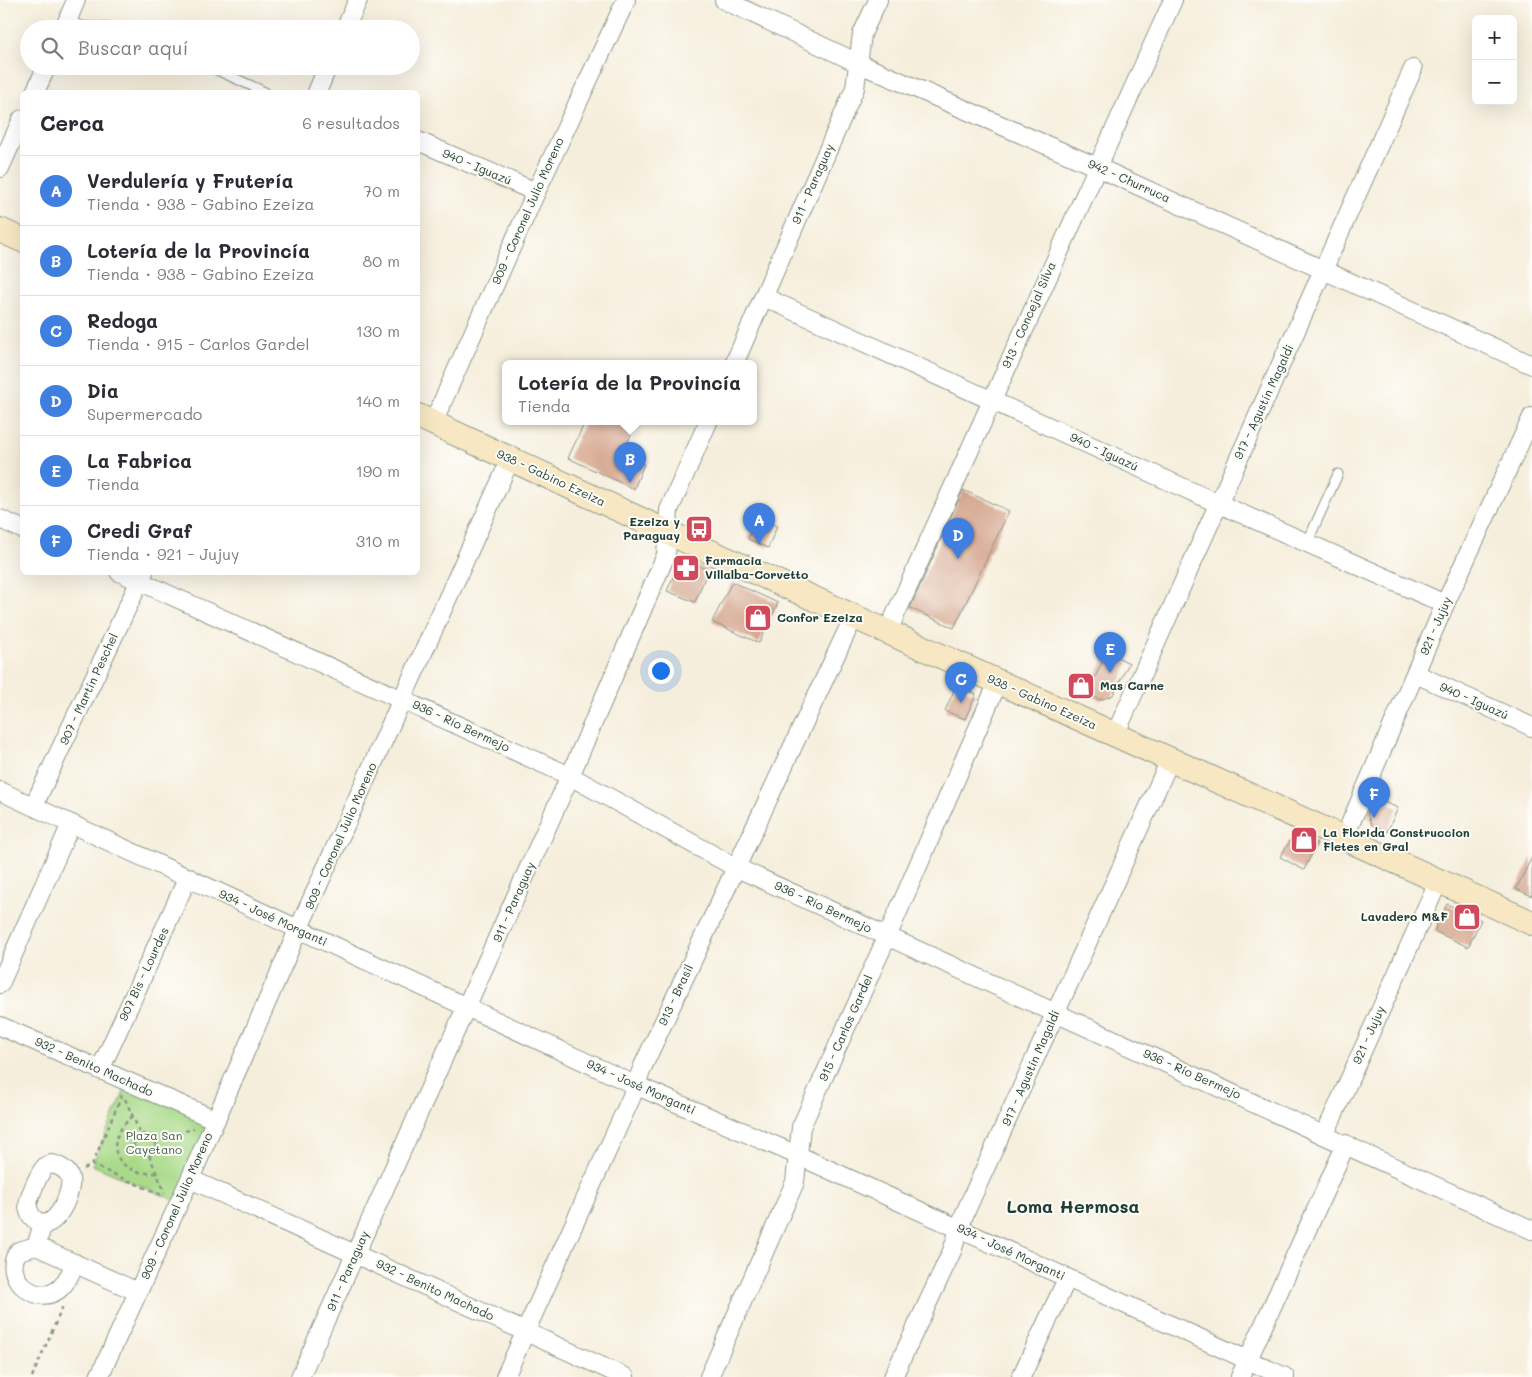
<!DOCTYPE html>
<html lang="es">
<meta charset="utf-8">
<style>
:root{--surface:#fff;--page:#f7f7f7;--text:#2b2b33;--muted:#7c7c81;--line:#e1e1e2;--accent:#d1495b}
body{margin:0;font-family:Mali,sans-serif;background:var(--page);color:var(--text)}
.controls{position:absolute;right:15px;top:15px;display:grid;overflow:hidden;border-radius:8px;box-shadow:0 5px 20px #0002}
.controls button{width:45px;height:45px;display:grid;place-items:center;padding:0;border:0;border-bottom:1px solid var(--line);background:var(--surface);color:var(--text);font:25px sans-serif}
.you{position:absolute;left:660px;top:670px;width:18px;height:18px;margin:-12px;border:4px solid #fff;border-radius:50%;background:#1a73e8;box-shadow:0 0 0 8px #1a73e833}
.badge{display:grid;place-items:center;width:32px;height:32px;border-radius:50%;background:var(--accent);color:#fff;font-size:16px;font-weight:700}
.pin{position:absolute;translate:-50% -41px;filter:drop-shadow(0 1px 2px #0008)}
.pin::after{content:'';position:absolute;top:26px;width:18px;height:15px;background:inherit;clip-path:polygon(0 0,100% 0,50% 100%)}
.popup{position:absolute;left:502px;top:360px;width:255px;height:65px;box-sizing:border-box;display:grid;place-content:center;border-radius:8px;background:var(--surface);filter:drop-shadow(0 1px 4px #0005);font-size:16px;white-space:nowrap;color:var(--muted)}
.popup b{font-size:19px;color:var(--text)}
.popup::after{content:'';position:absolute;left:50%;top:100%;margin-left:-10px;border:10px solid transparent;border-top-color:var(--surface)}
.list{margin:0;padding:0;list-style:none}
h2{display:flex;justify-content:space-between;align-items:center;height:65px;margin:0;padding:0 20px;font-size:21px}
h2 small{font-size:16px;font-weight:400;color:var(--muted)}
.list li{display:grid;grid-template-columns:32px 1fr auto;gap:15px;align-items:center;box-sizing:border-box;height:70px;padding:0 20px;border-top:1px solid var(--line)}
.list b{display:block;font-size:19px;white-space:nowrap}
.list p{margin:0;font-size:16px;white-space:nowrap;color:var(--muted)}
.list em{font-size:16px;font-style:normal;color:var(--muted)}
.icon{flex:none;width:28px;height:28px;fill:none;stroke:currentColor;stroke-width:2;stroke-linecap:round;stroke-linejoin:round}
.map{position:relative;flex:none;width:1532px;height:1377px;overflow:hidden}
.search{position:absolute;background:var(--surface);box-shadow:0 5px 20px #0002;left:20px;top:20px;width:400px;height:55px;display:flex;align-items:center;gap:12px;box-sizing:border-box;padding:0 18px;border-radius:28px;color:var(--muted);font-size:19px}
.panel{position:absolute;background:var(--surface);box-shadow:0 5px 20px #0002;left:20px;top:90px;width:400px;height:485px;border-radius:8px}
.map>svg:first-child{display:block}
.green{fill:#a9da89;stroke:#648c5e}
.building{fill:#d4a48c}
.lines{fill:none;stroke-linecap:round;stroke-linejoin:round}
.lane-casing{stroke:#8a9688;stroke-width:11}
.street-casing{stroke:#8a9688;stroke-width:20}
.secondary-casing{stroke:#8a9688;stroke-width:26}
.path{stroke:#8a9688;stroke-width:2.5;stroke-dasharray:4 4;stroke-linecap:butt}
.lane{stroke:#fff;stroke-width:9}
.street{stroke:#fff;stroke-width:18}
.secondary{stroke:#f7e8c3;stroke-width:24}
.labels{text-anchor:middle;stroke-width:4;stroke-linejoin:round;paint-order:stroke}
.street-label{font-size:12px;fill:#1f3d34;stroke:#fdfcf7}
.poi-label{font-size:12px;font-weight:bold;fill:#1f3d34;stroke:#fdfcf7;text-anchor:start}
.park-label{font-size:12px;fill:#3b5c45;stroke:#fdfcf7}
.district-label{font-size:18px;font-weight:bold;fill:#1f3d34;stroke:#fdfcf7}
</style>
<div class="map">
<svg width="1532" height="1377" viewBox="0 0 1532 1377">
<rect width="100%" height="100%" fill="#fdfcf7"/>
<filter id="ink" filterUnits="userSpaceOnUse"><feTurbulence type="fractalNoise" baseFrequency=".02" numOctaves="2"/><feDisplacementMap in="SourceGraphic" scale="10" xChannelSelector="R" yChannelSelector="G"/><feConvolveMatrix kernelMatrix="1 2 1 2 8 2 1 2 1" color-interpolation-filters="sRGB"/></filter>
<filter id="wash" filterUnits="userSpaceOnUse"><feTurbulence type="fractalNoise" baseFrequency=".0096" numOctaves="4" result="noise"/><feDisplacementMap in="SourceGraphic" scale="20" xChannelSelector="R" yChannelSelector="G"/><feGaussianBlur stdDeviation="1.12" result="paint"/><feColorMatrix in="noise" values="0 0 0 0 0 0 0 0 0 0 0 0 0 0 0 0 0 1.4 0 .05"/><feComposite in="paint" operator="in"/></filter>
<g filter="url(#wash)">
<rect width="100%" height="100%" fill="#f6eedc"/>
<polygon class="green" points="128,1083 216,1120 179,1202 92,1165"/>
<g id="blocks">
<g class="building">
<polygon points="585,422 637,422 622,455 644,464 634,489 568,458"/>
<polygon points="963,490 1009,511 954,628 910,608"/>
<polygon points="757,518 777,526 768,548 748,539"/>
<polygon points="690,562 708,570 695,602 667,591 678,566"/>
<polygon points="732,582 778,603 759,643 712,622"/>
<polygon points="1107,652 1129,663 1113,695 1100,700 1087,694"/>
<polygon points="956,686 976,694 965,719 945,711"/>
<polygon points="1374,798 1398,808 1387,832 1372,825 1367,814"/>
<polygon points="1296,831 1317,843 1304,870 1280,857"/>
<polygon points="1532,857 1532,896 1516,889"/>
<polygon points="1447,904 1481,920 1468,947 1434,931"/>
</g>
</g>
</g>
<g filter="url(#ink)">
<use href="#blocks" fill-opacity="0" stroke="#8a9688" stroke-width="1"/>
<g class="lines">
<g class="lane-casing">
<g id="lane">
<polyline points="68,19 80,26 125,29"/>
<polyline points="208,66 265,92"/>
<polyline points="1307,543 1338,474"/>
</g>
</g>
<g class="street-casing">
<g id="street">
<polyline points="724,0 860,64 1097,167 1532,365"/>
<polyline points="64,29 76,0"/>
<polyline points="345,29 358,0"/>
<polyline points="35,92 47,66"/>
<polyline points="317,92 328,66"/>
<polyline points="418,141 536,192"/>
<polyline points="0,168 22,119"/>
<polyline points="764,297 1217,503 1445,604"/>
<polyline points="734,364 855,88 862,34 878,0"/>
<polyline points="433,423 536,192 626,0"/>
<polyline points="0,519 22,529"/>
<polyline points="119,572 570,776 735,867 1532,1230"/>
<polyline points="888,631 1173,0"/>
<polyline points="1416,674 1532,727"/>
<polyline points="1115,735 1413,69"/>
<polyline points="0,791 635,1085 797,1155 1285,1377"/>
<polyline points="34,805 144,572"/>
<polyline points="1344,838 1445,604 1532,417"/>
<polyline points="0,984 71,824"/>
<polyline points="0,1026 216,1120"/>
<polyline points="100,1070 188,877"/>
<polyline points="1325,1134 1438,882"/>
<polyline points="190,1179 625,1377"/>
<path d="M36,1246L43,1224C59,1224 73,1190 70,1178C67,1169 60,1166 52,1164C50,1165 46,1165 45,1167C40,1171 27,1200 28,1207C29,1216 35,1221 43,1224"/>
<path d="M75,1263C71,1272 67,1283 58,1290C34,1307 0,1274 19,1251L36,1246L138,1292"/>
<polyline points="99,1377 190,1179 298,930 510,460"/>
<polyline points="300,1377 570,776 666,555 669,510 708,422"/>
<polyline points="505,1377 631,1098 643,1066 854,616"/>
<polyline points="709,1377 795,1182 801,1127 887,937 998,682"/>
<polyline points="893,1377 952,1251 964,1215 1170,760"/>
<polyline points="1021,1377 1067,1279"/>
<polyline points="1240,1377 1346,1144"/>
</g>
</g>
<g class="secondary-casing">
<g id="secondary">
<polyline points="0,230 22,240"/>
<polyline points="418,416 693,544 1532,923"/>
</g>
</g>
<g class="path">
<polyline points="125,1099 141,1135"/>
<path d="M133,1116C100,1143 116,1176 157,1173"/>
<circle cx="145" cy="1145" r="11"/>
<polyline points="155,1142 194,1128"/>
<polyline points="149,1155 165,1193"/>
<polyline points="92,1165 122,1095"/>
<polyline points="84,1169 92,1165 164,1196"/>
<polyline points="32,1377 63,1306"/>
</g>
<use href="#lane" class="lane"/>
<use href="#street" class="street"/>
<use href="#secondary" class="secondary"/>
</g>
</g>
<defs>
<g id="bus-square" transform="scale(1.4375)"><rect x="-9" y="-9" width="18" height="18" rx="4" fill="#d1495b" stroke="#fdfcf7"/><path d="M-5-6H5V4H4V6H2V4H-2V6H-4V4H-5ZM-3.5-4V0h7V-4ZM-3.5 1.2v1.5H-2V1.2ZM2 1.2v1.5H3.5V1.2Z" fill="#fff"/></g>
<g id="pharmacy-square" transform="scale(1.4375)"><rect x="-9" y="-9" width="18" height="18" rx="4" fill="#d1495b" stroke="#fdfcf7"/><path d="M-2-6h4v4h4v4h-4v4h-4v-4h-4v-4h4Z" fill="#fff"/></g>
<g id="shop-square" transform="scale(1.4375)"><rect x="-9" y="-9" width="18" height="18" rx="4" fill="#d1495b" stroke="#fdfcf7"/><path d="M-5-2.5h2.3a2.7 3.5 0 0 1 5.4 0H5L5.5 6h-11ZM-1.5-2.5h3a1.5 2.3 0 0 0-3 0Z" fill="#fff"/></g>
</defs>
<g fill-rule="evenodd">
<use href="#bus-square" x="699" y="529"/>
<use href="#pharmacy-square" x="686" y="568"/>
<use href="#shop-square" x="758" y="618"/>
<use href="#shop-square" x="1081" y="686"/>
<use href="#shop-square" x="1304" y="840"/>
<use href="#shop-square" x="1467" y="917"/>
</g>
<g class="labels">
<g class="street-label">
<text transform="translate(477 167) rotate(23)" y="4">940 - Iguazú</text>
<text transform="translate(1129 181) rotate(24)" y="4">942 - Churruca</text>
<text transform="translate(813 184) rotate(-66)" y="4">911 - Paraguay</text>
<text transform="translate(528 211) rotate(-66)" y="4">909 - Coronel Julio Moreno</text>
<text transform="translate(1029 315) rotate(-66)" y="4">913 - Concejal Silva</text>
<text transform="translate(1264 402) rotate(-65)" y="4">917 - Agustín Magaldi</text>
<text transform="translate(1104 452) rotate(25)" y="4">940 - Iguazú</text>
<text transform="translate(551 478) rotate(25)" y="4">938 - Gabino Ezeiza</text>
<text transform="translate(1436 626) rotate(-67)" y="4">921 - Jujuy</text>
<text transform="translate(89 689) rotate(-65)" y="4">907 - Martín Peschel</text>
<text transform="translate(1474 701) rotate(24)" y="4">940 - Iguazú</text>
<text transform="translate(1042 702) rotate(24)" y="4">938 - Gabino Ezeiza</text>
<text transform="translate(461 726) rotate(25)" y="4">936 - Río Bermejo</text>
<text transform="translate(341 836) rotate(-66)" y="4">909 - Coronel Julio Moreno</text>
<text transform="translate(514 902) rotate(-66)" y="4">911 - Paraguay</text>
<text transform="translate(823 907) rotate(25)" y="4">936 - Río Bermejo</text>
<text transform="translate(273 918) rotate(25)" y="4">934 - José Morganti</text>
<text transform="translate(144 974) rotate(-65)" y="4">907 Bis - Lourdes</text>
<text transform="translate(676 995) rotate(-65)" y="4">913 - Brasil</text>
<text transform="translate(846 1028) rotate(-66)" y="4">915 - Carlos Gardel</text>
<text transform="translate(1369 1035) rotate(-66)" y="4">921 - Jujuy</text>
<text transform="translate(94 1067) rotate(24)" y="4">932 - Benito Machado</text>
<text transform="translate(1031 1068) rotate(-66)" y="4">917 - Agustín Magaldi</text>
<text transform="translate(1192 1074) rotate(24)" y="4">936 - Río Bermejo</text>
<text transform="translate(641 1087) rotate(24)" y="4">934 - José Morganti</text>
<text transform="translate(177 1206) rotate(-66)" y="4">909 - Coronel Julio Moreno</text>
<text transform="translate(1011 1252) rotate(25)" y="4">934 - José Morganti</text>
<text transform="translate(348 1271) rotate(-66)" y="4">911 - Paraguay</text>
<text transform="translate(435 1290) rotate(25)" y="4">932 - Benito Machado</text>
</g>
<g class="poi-label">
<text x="680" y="526" text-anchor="end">Ezeiza y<tspan x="680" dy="14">Paraguay</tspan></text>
<text x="705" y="565">Farmacia<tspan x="705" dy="14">Villalba-Corvetto</tspan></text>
<text x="777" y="622">Confor Ezeiza</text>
<text x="1100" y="690">Mas Carne</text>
<text x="1323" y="837">La Florida Construccion<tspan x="1323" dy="14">Fletes en Gral</tspan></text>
<text x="1448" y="921" text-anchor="end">Lavadero M&amp;F</text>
</g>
<g class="park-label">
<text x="154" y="1140">Plaza San<tspan x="154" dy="14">Cayetano</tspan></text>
</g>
<g class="district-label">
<text x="1073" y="1213">Loma Hermosa</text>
</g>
</g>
</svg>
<div class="controls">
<button>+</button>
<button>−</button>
</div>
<div class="you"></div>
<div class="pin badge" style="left:759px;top:544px;background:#3f7fe0">A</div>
<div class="pin badge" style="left:630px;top:483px;background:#3f7fe0">B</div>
<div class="popup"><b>Lotería de la Provincía</b>Tienda</div>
<div class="pin badge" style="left:961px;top:703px;background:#3f7fe0">C</div>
<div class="pin badge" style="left:958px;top:559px;background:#3f7fe0">D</div>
<div class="pin badge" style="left:1110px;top:673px;background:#3f7fe0">E</div>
<div class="pin badge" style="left:1374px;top:818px;background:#3f7fe0">F</div>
<div class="search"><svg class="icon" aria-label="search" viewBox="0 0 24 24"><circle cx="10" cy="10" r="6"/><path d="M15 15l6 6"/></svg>Buscar aquí</div>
<section class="panel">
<h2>Cerca<small>6 resultados</small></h2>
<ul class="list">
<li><span class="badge" style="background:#3f7fe0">A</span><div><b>Verdulería y Frutería</b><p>Tienda · 938 - Gabino Ezeiza</p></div><em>70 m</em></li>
<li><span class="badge" style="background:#3f7fe0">B</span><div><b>Lotería de la Provincía</b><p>Tienda · 938 - Gabino Ezeiza</p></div><em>80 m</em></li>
<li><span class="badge" style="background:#3f7fe0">C</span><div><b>Redoga</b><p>Tienda · 915 - Carlos Gardel</p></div><em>130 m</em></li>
<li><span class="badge" style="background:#3f7fe0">D</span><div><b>Dia</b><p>Supermercado</p></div><em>140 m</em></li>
<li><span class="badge" style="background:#3f7fe0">E</span><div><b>La Fabrica</b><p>Tienda</p></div><em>190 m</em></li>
<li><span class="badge" style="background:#3f7fe0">F</span><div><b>Credi Graf</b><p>Tienda · 921 - Jujuy</p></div><em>310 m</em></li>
</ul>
</section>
</div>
